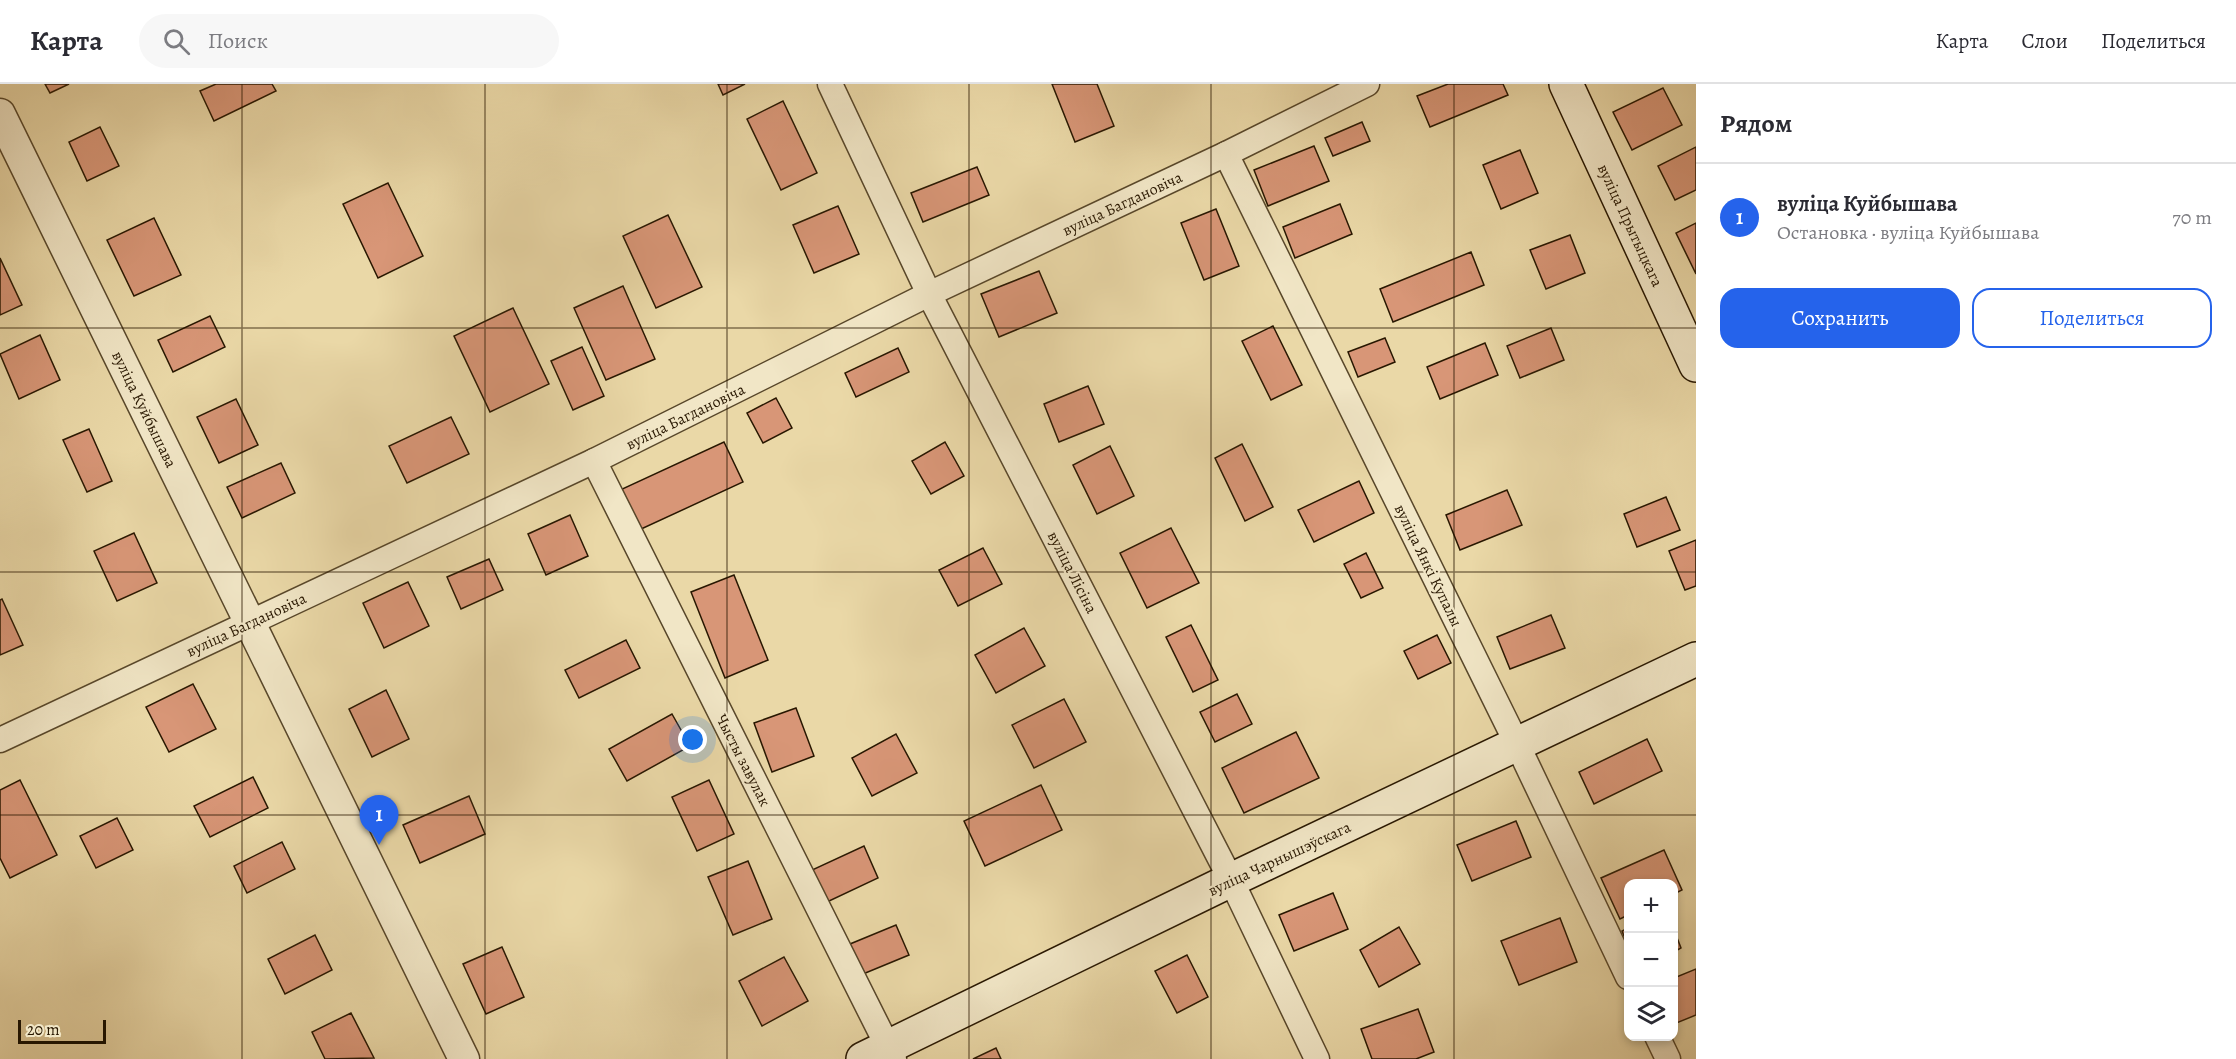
<!DOCTYPE html>
<html lang="ru">
<meta charset="utf-8">
<style>
:root{--surface:#fff;--page:#f7f7f7;--text:#2b2b33;--muted:#7c7c81;--line:#e1e1e2;--accent:#2563eb}
body{margin:0;font-family:Alegreya,serif;background:var(--page);color:var(--text)}
.controls{position:absolute;right:18px;bottom:18px;display:grid;overflow:hidden;border-radius:12px;box-shadow:0 3px 9px #0003}
.controls button{width:54px;height:54px;display:grid;place-items:center;padding:0;border:0;border-bottom:2px solid var(--line);background:var(--surface);color:var(--text);font:30px sans-serif}
.scale{position:absolute;left:18px;bottom:15px;width:88px;box-sizing:border-box;padding-left:6px;border:3px solid #281701;border-top:0;font-size:16px;line-height:21px;white-space:nowrap;color:#281701;-webkit-text-stroke:4px #f1e6c6;paint-order:stroke}
.you{position:absolute;left:693px;top:656px;width:21px;height:21px;margin:-15px;border:4px solid #fff;border-radius:50%;background:#1a73e8;box-shadow:0 0 0 9px #1a73e833}
.badge{display:grid;place-items:center;width:39px;height:39px;border-radius:50%;background:var(--accent);color:#fff;font-size:20px;font-weight:700}
.pin{position:absolute;translate:-50% -50px;filter:drop-shadow(0 2px 3px #0008)}
.pin::after{content:'';position:absolute;top:32px;width:21px;height:18px;background:inherit;clip-path:polygon(0 0,100% 0,50% 100%)}
.list{margin:0;padding:0;list-style:none}
h2{display:flex;justify-content:space-between;align-items:center;height:78px;margin:0;padding:0 24px;font-size:26px}
h2 small{font-size:20px;font-weight:400;color:var(--muted)}
.list li{display:grid;grid-template-columns:39px 1fr auto;gap:18px;align-items:center;box-sizing:border-box;height:108px;padding:0 24px;border-top:2px solid var(--line)}
.list b{display:block;font-size:22px;white-space:nowrap}
.list p{margin:0;font-size:20px;white-space:nowrap;color:var(--muted)}
.list em{font-size:20px;font-style:normal;color:var(--muted)}
.actions{display:flex;gap:12px;padding:18px 24px}
.actions a{flex:1;padding:14px 0;border:2px solid var(--accent);border-radius:18px;text-align:center;font-size:21px;color:var(--accent)}
.actions .main{background:var(--accent);color:#fff}
.icon{flex:none;width:33px;height:33px;fill:none;stroke:currentColor;stroke-width:2;stroke-linecap:round;stroke-linejoin:round}
.map{position:relative;flex:none;width:1696px;height:975px;overflow:hidden}
header{display:flex;align-items:center;gap:36px;box-sizing:border-box;height:84px;padding:0 30px;background:var(--surface);border-bottom:2px solid var(--line)}
header strong{font-size:28px}
nav{display:flex;gap:33px;margin-inline-start:auto;font-size:21px}
.search{width:420px;height:54px;background:var(--page);display:flex;align-items:center;gap:15px;box-sizing:border-box;padding:0 21px;border-radius:33px;color:var(--muted);font-size:22px}
main{display:flex}
aside{flex:1;background:var(--surface)}
.map>svg:first-child{display:block}
.building{fill:#d89677;stroke:#281701;stroke-width:1.5}
.lines{fill:none;stroke-linecap:round;stroke-linejoin:round}
.minor-casing{stroke:#58472a;stroke-width:27}
.tertiary-casing{stroke:#58472a;stroke-width:33}
.secondary-casing{stroke:#281701;stroke-width:36}
.minor{stroke:#f1e6c6;stroke-width:24}
.tertiary{stroke:#f1e6c6;stroke-width:30}
.secondary{stroke:#f1e6c6;stroke-width:33}
.grid{fill:none;stroke:#281701;stroke-width:1.5;stroke-opacity:0.55}
.labels{text-anchor:middle;stroke-width:4.5;stroke-linejoin:round;paint-order:stroke}
.street-label{font-size:16px;fill:#281701;stroke:#f1e6c6}
</style>
<header>
<strong>Карта</strong>
<div class="search"><svg class="icon" aria-label="search" viewBox="0 0 24 24"><circle cx="10" cy="10" r="6"/><path d="M15 15l6 6"/></svg>Поиск</div>
<nav><a>Карта</a><a>Слои</a><a>Поделиться</a></nav>
</header>
<main>
<div class="map">
<svg width="1696" height="975" viewBox="0 0 1696 975">
<rect width="100%" height="100%" fill="#ead8a7"/>
<filter id="stains"><feTurbulence type="fractalNoise" baseFrequency=".00333" numOctaves="4"/><feColorMatrix values="0 0 0 0 .2 0 0 0 0 .09 0 0 0 0 .02 0 0 0 .5 -.17"/></filter>
<radialGradient id="worn" r=".72"><stop offset=".6" stop-color="#630" stop-opacity="0"/><stop offset="1" stop-color="#630" stop-opacity=".3"/></radialGradient>
<g class="building">
<polygon points="45,0 69,0 50,9"/>
<polygon points="216,0 272,0 276,7 214,37 200,7"/>
<polygon points="718,0 745,0 723,11"/>
<polygon points="1052,0 1097,0 1114,42 1075,58"/>
<polygon points="1448,0 1503,0 1508,11 1430,43 1417,12"/>
<polygon points="1663,4 1682,41 1632,66 1613,28"/>
<polygon points="783,17 817,89 781,106 747,35"/>
<polygon points="1362,38 1370,57 1333,72 1325,54"/>
<polygon points="100,43 119,82 87,97 69,58"/>
<polygon points="1314,62 1329,97 1268,122 1254,86"/>
<polygon points="1696,63 1696,106 1675,116 1658,82"/>
<polygon points="1520,66 1538,109 1501,125 1483,81"/>
<polygon points="977,83 989,111 923,138 911,109"/>
<polygon points="388,99 423,172 378,194 343,120"/>
<polygon points="1340,120 1352,150 1295,174 1283,143"/>
<polygon points="838,122 859,170 814,189 793,141"/>
<polygon points="1216,125 1239,182 1204,196 1181,139"/>
<polygon points="668,131 702,203 656,224 623,152"/>
<polygon points="154,134 181,191 134,212 107,156"/>
<polygon points="1696,139 1696,190 1676,149"/>
<polygon points="1570,151 1585,189 1546,205 1530,166"/>
<polygon points="1471,168 1484,201 1393,238 1380,205"/>
<polygon points="0,174 22,221 0,231"/>
<polygon points="1039,187 1057,229 999,253 981,210"/>
<polygon points="623,202 655,275 606,296 574,224"/>
<polygon points="513,224 549,300 490,328 454,252"/>
<polygon points="210,232 225,263 173,288 158,256"/>
<polygon points="1273,242 1302,301 1271,316 1242,257"/>
<polygon points="1551,244 1564,276 1520,294 1507,262"/>
<polygon points="40,251 60,296 19,315 0,270"/>
<polygon points="1385,254 1395,278 1358,293 1348,268"/>
<polygon points="1485,259 1498,291 1440,315 1427,283"/>
<polygon points="582,263 604,312 573,326 551,277"/>
<polygon points="898,264 909,288 856,313 845,289"/>
<polygon points="1088,302 1104,340 1059,358 1044,320"/>
<polygon points="776,314 792,344 763,359 747,329"/>
<polygon points="236,315 258,361 219,379 197,333"/>
<polygon points="451,333 469,370 407,399 389,362"/>
<polygon points="89,345 112,397 87,408 63,356"/>
<polygon points="724,358 743,398 639,446 620,406"/>
<polygon points="945,358 964,392 931,410 912,377"/>
<polygon points="1242,360 1273,423 1245,437 1215,374"/>
<polygon points="1110,362 1134,412 1097,430 1073,381"/>
<polygon points="281,379 295,409 242,434 227,403"/>
<polygon points="1359,397 1374,429 1314,458 1298,426"/>
<polygon points="1507,406 1522,441 1460,466 1446,431"/>
<polygon points="1666,413 1680,446 1637,463 1624,430"/>
<polygon points="570,431 588,472 546,491 528,450"/>
<polygon points="1171,444 1199,499 1147,524 1120,469"/>
<polygon points="134,449 157,499 117,517 94,467"/>
<polygon points="1696,456 1696,502 1685,506 1669,467"/>
<polygon points="983,464 1002,500 958,522 939,486"/>
<polygon points="1366,469 1383,504 1361,514 1344,480"/>
<polygon points="489,475 503,506 461,525 447,493"/>
<polygon points="734,491 768,576 725,594 691,508"/>
<polygon points="408,498 429,542 384,564 363,519"/>
<polygon points="2,515 23,561 0,571 0,516"/>
<polygon points="1551,531 1565,564 1510,585 1497,553"/>
<polygon points="1191,541 1218,596 1193,608 1166,553"/>
<polygon points="1024,544 1045,582 996,609 975,571"/>
<polygon points="1437,551 1451,579 1418,595 1404,567"/>
<polygon points="626,556 640,584 579,614 565,586"/>
<polygon points="193,600 216,645 169,668 146,623"/>
<polygon points="386,606 409,655 372,673 349,625"/>
<polygon points="1237,610 1252,640 1215,658 1200,628"/>
<polygon points="1064,615 1086,658 1034,684 1012,641"/>
<polygon points="796,624 814,672 772,688 754,639"/>
<polygon points="672,630 690,662 627,697 609,665"/>
<polygon points="1296,648 1319,694 1244,729 1222,684"/>
<polygon points="896,650 917,689 872,712 852,674"/>
<polygon points="1647,655 1662,687 1594,720 1579,688"/>
<polygon points="253,693 268,724 210,753 194,722"/>
<polygon points="20,696 57,771 10,794 0,774 0,706"/>
<polygon points="709,696 734,750 697,767 672,713"/>
<polygon points="1041,701 1062,746 985,782 964,737"/>
<polygon points="469,712 485,750 420,779 403,741"/>
<polygon points="117,734 133,766 96,784 80,752"/>
<polygon points="1516,737 1531,773 1472,797 1457,761"/>
<polygon points="282,758 295,785 247,809 234,782"/>
<polygon points="864,762 878,794 827,818 812,786"/>
<polygon points="1664,766 1682,806 1674,810 1674,800 1628,800 1628,831 1620,835 1601,794"/>
<polygon points="748,777 772,835 733,851 708,793"/>
<polygon points="1333,809 1348,845 1294,867 1279,831"/>
<polygon points="1560,834 1577,878 1519,901 1501,857"/>
<polygon points="896,841 909,871 863,890 850,860"/>
<polygon points="1399,843 1420,880 1379,903 1360,866"/>
<polygon points="1628,844 1628,862 1622,847"/>
<polygon points="1674,846 1681,864 1674,868"/>
<polygon points="315,851 332,886 285,910 268,875"/>
<polygon points="502,863 524,913 486,930 463,880"/>
<polygon points="1187,871 1208,913 1177,929 1155,887"/>
<polygon points="784,873 808,917 762,942 739,897"/>
<polygon points="1696,885 1696,931 1674,940 1674,894"/>
<polygon points="1418,925 1434,968 1416,975 1372,975 1361,945"/>
<polygon points="351,929 374,974 325,975 312,948"/>
<polygon points="996,964 1001,975 973,975"/>
</g>
<g class="lines">
<g class="minor-casing">
<g id="minor">
<polyline points="830,0 929,210 1231,796 1317,975"/>
<polyline points="1226,70 1518,662 1628,893"/>
<polyline points="594,377 894,975"/>
<polyline points="0,656 594,377 929,210 1226,70 1367,0"/>
<polyline points="1657,952 1668,975"/>
</g>
</g>
<g class="tertiary-casing">
<polyline id="tertiary" points="0,30 464,975"/>
</g>
<g class="secondary-casing">
<g id="secondary">
<polyline points="1566,0 1696,281"/>
<polyline points="863,975 1231,796 1696,575"/>
</g>
</g>
<use href="#minor" class="minor"/>
<use href="#tertiary" class="tertiary"/>
<use href="#secondary" class="secondary"/>
</g>
<path class="grid" d="M242,0V975M485,0V975M727,0V975M969,0V975M1211,0V975M1454,0V975M0,244H1696M0,488H1696M0,731H1696"/>
<g class="labels">
<g class="street-label">
<text transform="translate(1122 119) rotate(-25)" y="6">вуліца Багдановіча</text>
<text transform="translate(1631 141) rotate(65)" y="6">вуліца Прытыцкага</text>
<text transform="translate(145 325) rotate(64)" y="6">вуліца Куйбышава</text>
<text transform="translate(685 332) rotate(-26)" y="6">вуліца Багдановіча</text>
<text transform="translate(1429 481) rotate(64)" y="6">вуліца Янкі Купалы</text>
<text transform="translate(1073 488) rotate(63)" y="6">вуліца Лісіна</text>
<text transform="translate(246 540) rotate(-25)" y="6">вуліца Багдановіча</text>
<text transform="translate(744 676) rotate(63)" y="6">Чысты завулак</text>
<text transform="translate(1279 774) rotate(-25)" y="6">вуліца Чарнышэўскага</text>
</g>
</g>
<rect width="100%" height="100%" filter="url(#stains)"/>
<rect width="100%" height="100%" fill="url(#worn)"/>
</svg>
<div class="controls">
<button>+</button>
<button>−</button>
<button><svg class="icon" aria-label="layers" viewBox="0 0 24 24"><path d="M12 4l9 5-9 5-9-5zM3 14l9 5 9-5"/></svg></button>
</div>
<div class="scale">20 m</div>
<div class="you"></div>
<div class="pin badge" style="left:379px;top:761px">1</div>
</div>
<aside>
<h2>Рядом<small></small></h2>
<ul class="list">
<li><span class="badge">1</span><div><b>вуліца Куйбышава</b><p>Остановка · вуліца Куйбышава</p></div><em>70 m</em></li>
</ul>
<div class="actions"><a class="main">Сохранить</a><a>Поделиться</a></div>
</aside>
</main>
